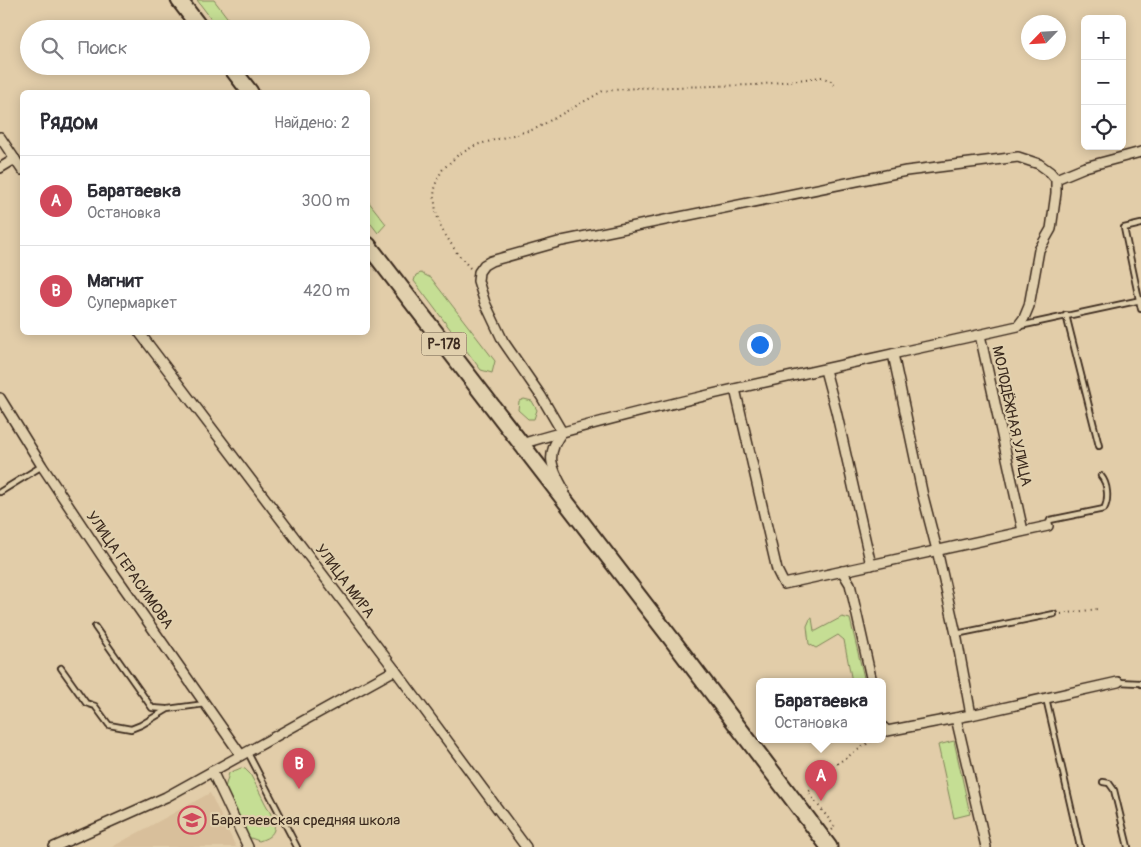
<!DOCTYPE html>
<html lang="ru">
<meta charset="utf-8">
<style>
:root{--surface:#fff;--page:#f2f2f3;--text:#2b2b33;--muted:#7c7c81;--line:#e1e1e2;--accent:#d1495b}
body{margin:0;font-family:Pangolin,sans-serif;background:var(--page);color:var(--text)}
.controls{position:absolute;right:15px;top:15px;display:grid;overflow:hidden;border-radius:8px;box-shadow:0 2px 12px #0003}
.controls button{width:45px;height:45px;display:grid;place-items:center;padding:0;border:0;border-bottom:1px solid var(--line);background:var(--surface);color:var(--text);font:25px sans-serif}
.compass{position:absolute;left:1021px;top:15px;width:45px;height:45px;border-radius:50%;background:var(--surface);box-shadow:0 2px 12px #0003;rotate:245deg}
.you{position:absolute;left:759px;top:344px;width:18px;height:18px;margin:-12px;border:4px solid #fff;border-radius:50%;background:#1a73e8;box-shadow:0 0 0 8px #1a73e833}
.badge{display:grid;place-items:center;width:32px;height:32px;border-radius:50%;background:var(--accent);color:#fff;font-size:16px;font-weight:700}
.pin{position:absolute;translate:-50% -41px;filter:drop-shadow(0 1px 2px #0008)}
.pin::after{content:'';position:absolute;top:26px;width:18px;height:15px;background:inherit;clip-path:polygon(0 0,100% 0,50% 100%)}
.popup{position:absolute;left:756px;top:678px;width:130px;height:65px;box-sizing:border-box;display:grid;place-content:center;border-radius:8px;background:var(--surface);filter:drop-shadow(0 1px 4px #0005);font-size:16px;white-space:nowrap;color:var(--muted)}
.popup b{font-size:19px;color:var(--text)}
.popup::after{content:'';position:absolute;left:50%;top:100%;margin-left:-10px;border:10px solid transparent;border-top-color:var(--surface)}
.list{margin:0;padding:0;list-style:none}
h2{display:flex;justify-content:space-between;align-items:center;height:65px;margin:0;padding:0 20px;font-size:21px}
h2 small{font-size:16px;font-weight:400;color:var(--muted)}
.list li{display:grid;grid-template-columns:32px 1fr auto;gap:15px;align-items:center;box-sizing:border-box;height:90px;padding:0 20px;border-top:1px solid var(--line)}
.list b{display:block;font-size:19px;white-space:nowrap}
.list p{margin:0;font-size:16px;white-space:nowrap;color:var(--muted)}
.list em{font-size:16px;font-style:normal;color:var(--muted)}
.icon{flex:none;width:28px;height:28px;fill:none;stroke:currentColor;stroke-width:2;stroke-linecap:round;stroke-linejoin:round}
.map{position:relative;flex:none;width:1141px;height:847px;overflow:hidden}
.search{position:absolute;background:var(--surface);box-shadow:0 2px 12px #0003;left:20px;top:20px;width:350px;height:55px;display:flex;align-items:center;gap:12px;box-sizing:border-box;padding:0 18px;border-radius:28px;color:var(--muted);font-size:19px}
.panel{position:absolute;background:var(--surface);box-shadow:0 2px 12px #0003;left:20px;top:90px;width:350px;height:245px;border-radius:8px}
.map>svg:first-child{display:block}
.built{fill:#d8bf9b}
.green{fill:#c5de94;stroke:#808459}
.lines{fill:none;stroke-linecap:round;stroke-linejoin:round}
.service-casing{stroke:#3b2a1e;stroke-width:8}
.minor-casing{stroke:#3b2a1e;stroke-width:12}
.trunk-casing{stroke:#3b2a1e;stroke-width:19}
.path{stroke:#3b2a1e;stroke-width:2;stroke-dasharray:1 4;stroke-linecap:butt}
.service{stroke:#e1d0ad;stroke-width:4.5}
.minor{stroke:#e1d0ad;stroke-width:9}
.trunk{stroke:#e1d0ad;stroke-width:15}
.labels{text-anchor:middle;stroke-width:4.5;stroke-linejoin:round;paint-order:stroke}
.shield{fill:#e1d0ad;stroke:#6d5c49;stroke-width:1}
.shield-label{font-size:14px;font-weight:bold;fill:#3b2a1e}
.street-label{font-size:15px;fill:#3b2a1e;stroke:#e1d0ad}
.poi-label{font-size:15px;fill:#3b2a1e;stroke:#e1d0ad;text-anchor:start}
</style>
<div class="map">
<svg width="1141" height="847" viewBox="0 0 1141 847">
<rect width="100%" height="100%" fill="#e2cda9"/>
<filter id="ink" filterUnits="userSpaceOnUse"><feTurbulence type="fractalNoise" baseFrequency=".02" numOctaves="2"/><feDisplacementMap in="SourceGraphic" scale="10" xChannelSelector="R" yChannelSelector="G"/><feConvolveMatrix kernelMatrix="1 2 1 2 8 2 1 2 1" color-interpolation-filters="sRGB"/></filter>
<g filter="url(#ink)">
<polygon class="built" points="210,793 236,847 112,847"/>
<g class="green">
<polygon points="197,0 214,0 236,29 219,29"/>
<polygon points="368,201 386,224 378,233 368,220"/>
<polygon points="421,273 431,278 495,361 492,373 481,370 414,281 416,275"/>
<polygon points="524,399 532,401 537,410 534,419 528,419 518,410 519,401"/>
<polygon points="842,617 850,619 865,682 852,682 844,640 838,635 816,648 809,644 807,626 810,619 812,618 814,631 816,631"/>
<polygon points="954,741 970,814 954,818 938,745"/>
<path d="M241,768L245,769L250,774C255,783 260,793 265,803C274,819 283,834 259,841L248,837L225,788L229,773Z"/>
</g>
<g class="lines">
<g class="service-casing">
<g id="service">
<polyline points="1141,224 1124,228 1141,309"/>
<polyline points="1066,315 1099,446"/>
<polyline points="1020,326 1141,300"/>
<polyline points="0,492 42,466"/>
<path d="M1048,526L1050,520L1104,509C1109,500 1108,484 1101,476"/>
<polyline points="95,627 152,708 166,709"/>
<polyline points="956,634 1054,614"/>
<polyline points="61,668 86,703 95,706 109,725 131,729 141,725 168,709 205,704"/>
<polyline points="1118,682 1140,683 1141,684"/>
<polyline points="1046,698 1080,847"/>
<polyline points="247,751 297,847"/>
<polyline points="1103,782 1109,783 1114,790 1128,847"/>
</g>
</g>
<g class="minor-casing">
<g id="minor">
<polyline points="0,137 22,170"/>
<polyline points="0,168 15,159"/>
<polyline points="1056,179 1085,167 1141,152"/>
<polyline points="139,332 395,670 526,847"/>
<polyline points="980,335 1023,531"/>
<polyline points="893,354 923,496 937,550 956,634 971,715"/>
<polyline points="825,370 836,411 871,565"/>
<polyline points="735,389 777,570 784,584 1048,526"/>
<polyline points="0,398 42,466 106,562 241,755"/>
<path d="M521,444C684,396 852,364 1018,326L1024,318L1029,306L1039,250L1051,229L1056,193V179L1050,172L1039,164L1018,157L906,171L562,241L491,261L484,265L479,272L478,281L485,303L503,341L541,396L562,432C545,455 551,467 564,490"/>
<polyline points="842,571 850,584 872,682"/>
<polyline points="956,718 986,847"/>
<polyline points="882,726 887,731 971,715 1118,682"/>
<polyline points="212,771 248,847"/>
<polyline points="54,847 166,797 395,670"/>
</g>
</g>
<g class="trunk-casing">
<g id="trunk">
<polyline points="179,0 201,29"/>
<polyline points="230,66 250,92"/>
<polyline points="368,245 670,637 829,847"/>
</g>
</g>
<g class="path">
<polyline points="470,268 457,253 441,228 436,212 434,195 436,183 442,170 458,155 476,145 535,129 603,91 636,88 756,85 822,77 831,81 835,86"/>
<polyline points="1061,614 1097,609"/>
<polyline points="832,830 835,827 808,792 822,782 829,769 873,740"/>
</g>
<use href="#service" class="service"/>
<use href="#minor" class="minor"/>
<use href="#trunk" class="trunk"/>
</g>
</g>
<defs>
<g id="school-ring" transform="scale(1.4375)"><circle r="9.5" fill="#e1d0ad" stroke="#d1495b" stroke-width="1.5"/><path d="M0-5L7-2L0 1L-7-2ZM-4 1L0 2.5L4 1V4Q0 6-4 4Z" fill="#d1495b"/></g>
</defs>
<g fill-rule="evenodd">
<use href="#school-ring" x="192" y="820"/>
</g>
<g class="labels">
<rect class="shield" x="421.5" y="332.5" width="45" height="23" rx="4"/>
<g class="shield-label">
<text x="444" y="349">Р-178</text>
</g>
<g class="street-label">
<text transform="translate(1012 416) rotate(78)" y="5">МОЛОДЁЖНАЯ УЛИЦА</text>
<text transform="translate(130 570) rotate(55)" y="5">УЛИЦА ГЕРАСИМОВА</text>
<text transform="translate(345 581) rotate(53)" y="5">УЛИЦА МИРА</text>
</g>
<g class="poi-label">
<text x="211" y="825">Баратаевская средняя школа</text>
</g>
</g>
</svg>
<div class="controls">
<button>+</button>
<button>−</button>
<button><svg class="icon" aria-label="locate" viewBox="0 0 24 24"><circle cx="12" cy="12" r="6"/><path d="M12 2v4M12 18v4M2 12h4M18 12h4"/></svg></button>
</div>
<svg class="compass" viewBox="-18 -18 36 36"><path d="M0-13l5 13h-10z" fill="#e53935"/><path d="M0 13l5-13h-10z" fill="#7c7c81"/></svg>
<div class="you"></div>
<div class="pin badge" style="left:821px;top:801px">A</div>
<div class="popup"><b>Баратаевка</b>Остановка</div>
<div class="pin badge" style="left:299px;top:789px">B</div>
<div class="search"><svg class="icon" aria-label="search" viewBox="0 0 24 24"><circle cx="10" cy="10" r="6"/><path d="M15 15l6 6"/></svg>Поиск</div>
<section class="panel">
<h2>Рядом<small>Найдено: 2</small></h2>
<ul class="list">
<li><span class="badge">A</span><div><b>Баратаевка</b><p>Остановка</p></div><em>300 m</em></li>
<li><span class="badge">B</span><div><b>Магнит</b><p>Супермаркет</p></div><em>420 m</em></li>
</ul>
</section>
</div>
